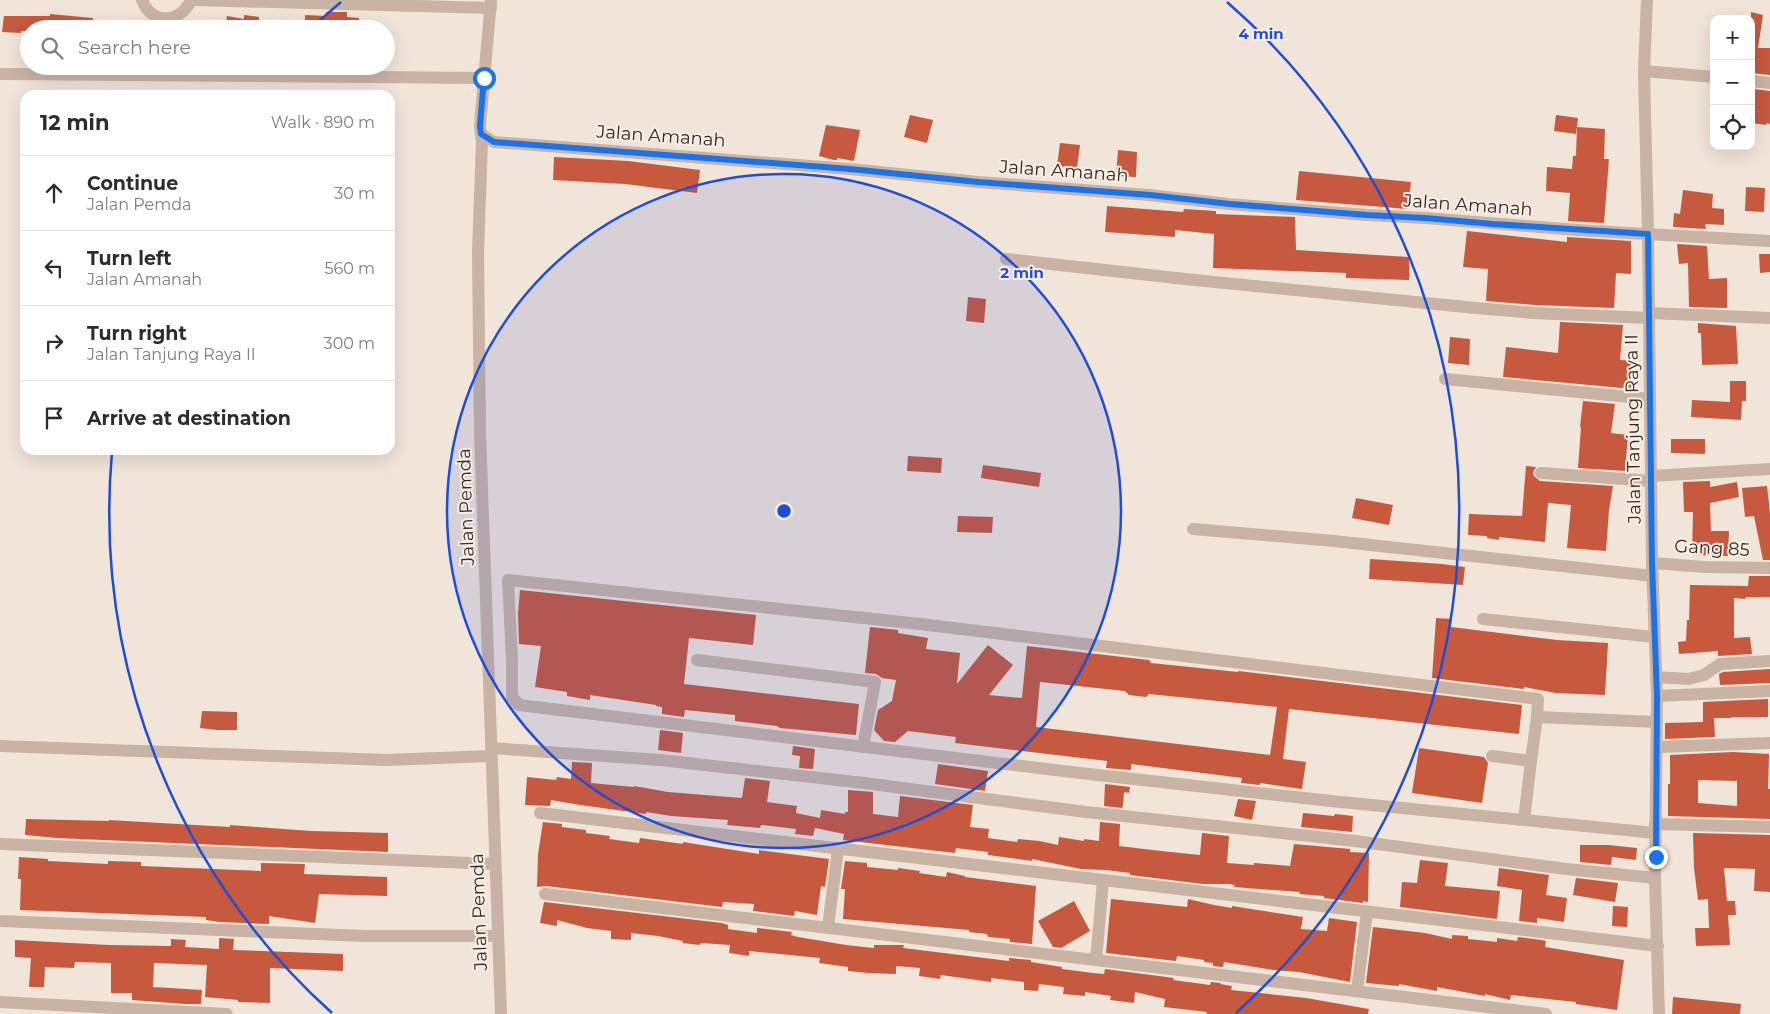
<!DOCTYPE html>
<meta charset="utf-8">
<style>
:root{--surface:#fff;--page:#f7f7f7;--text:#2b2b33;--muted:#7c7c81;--line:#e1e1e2}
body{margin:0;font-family:Montserrat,sans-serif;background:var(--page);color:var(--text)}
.controls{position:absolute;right:15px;top:15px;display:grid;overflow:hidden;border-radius:10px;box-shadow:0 5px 20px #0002}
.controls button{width:45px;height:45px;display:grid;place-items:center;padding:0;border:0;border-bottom:1px solid var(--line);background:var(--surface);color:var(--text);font:25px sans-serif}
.stop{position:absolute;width:15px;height:15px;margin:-11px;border:4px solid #1a73e8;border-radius:50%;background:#fff}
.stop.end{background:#1a73e8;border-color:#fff;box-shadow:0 1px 5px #0008}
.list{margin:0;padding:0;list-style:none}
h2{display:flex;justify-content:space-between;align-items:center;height:65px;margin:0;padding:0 20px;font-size:21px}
h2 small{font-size:16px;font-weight:400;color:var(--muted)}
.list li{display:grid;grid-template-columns:32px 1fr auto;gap:15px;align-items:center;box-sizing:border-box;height:75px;padding:0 20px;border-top:1px solid var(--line)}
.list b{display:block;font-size:19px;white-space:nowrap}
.list p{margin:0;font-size:16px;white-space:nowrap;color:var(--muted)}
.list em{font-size:16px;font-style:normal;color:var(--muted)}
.icon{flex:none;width:28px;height:28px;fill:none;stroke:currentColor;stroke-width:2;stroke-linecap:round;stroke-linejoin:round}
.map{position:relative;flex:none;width:1770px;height:1014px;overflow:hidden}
.search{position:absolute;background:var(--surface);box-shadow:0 5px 20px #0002;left:20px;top:20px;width:375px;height:55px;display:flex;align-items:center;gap:12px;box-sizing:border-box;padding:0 18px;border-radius:28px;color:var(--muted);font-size:19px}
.panel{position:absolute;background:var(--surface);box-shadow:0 5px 20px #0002;left:20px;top:90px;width:375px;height:365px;border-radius:15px}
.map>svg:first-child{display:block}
.building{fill:#c7593f;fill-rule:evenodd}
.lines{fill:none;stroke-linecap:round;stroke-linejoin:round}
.minor{stroke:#c9b3a4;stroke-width:12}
.route{stroke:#1a73e8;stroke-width:6}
.ring{fill:none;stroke:#1d4ed8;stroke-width:2.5}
.labels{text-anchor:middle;stroke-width:4;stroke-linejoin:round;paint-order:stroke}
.street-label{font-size:18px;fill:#342926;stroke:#f9eee4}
.centre{fill:#1d4ed8;stroke:#f9eee4;stroke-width:2.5}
.ring-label{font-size:15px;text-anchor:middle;font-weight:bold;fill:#1d4ed8;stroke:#f9eee4;stroke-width:4;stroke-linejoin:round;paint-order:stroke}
</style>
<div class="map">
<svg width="1770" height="1014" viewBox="0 0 1770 1014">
<rect width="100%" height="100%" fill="#f1e4d8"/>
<g class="building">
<polygon points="326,12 347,12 347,17 359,18 359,29 305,29 305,15 326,16"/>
<polygon points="1751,12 1763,15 1758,48 1770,48 1770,75 1751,73"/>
<polygon points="50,14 93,18 93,29 29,29 29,31 21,31 21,33 2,32 4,16 50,16"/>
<polygon points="244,15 259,17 259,21 266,22 266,29 225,29 227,16 244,19"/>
<polygon points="1753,89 1770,91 1770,124 1767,123 1766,125 1751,123 1751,102"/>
<polygon points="910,115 933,120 927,143 904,137"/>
<polygon points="1556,115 1578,118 1576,134 1554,131"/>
<polygon points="826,125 860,130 854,161 837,158 837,160 834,160 819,156"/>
<polygon points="1577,127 1605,129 1604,159 1609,159 1604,223 1568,221 1570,193 1546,191 1547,167 1572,169 1573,156 1576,156"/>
<polygon points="1060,143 1080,145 1077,168 1057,166"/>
<polygon points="1118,150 1137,152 1136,177 1116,176"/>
<polygon points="554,157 628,161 700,170 697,193 625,184 553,180"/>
<polygon points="1299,171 1411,182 1408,209 1296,200"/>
<polygon points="1746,187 1765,188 1764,212 1745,211"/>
<polygon points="1683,190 1713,194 1712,208 1724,209 1724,225 1705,224 1706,229 1673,227 1674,213 1680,214"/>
<polygon points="1107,206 1183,212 1184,209 1216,211 1216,214 1295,217 1296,250 1409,257 1409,280 1346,278 1346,273 1213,268 1214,234 1175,230 1175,237 1105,232"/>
<polygon points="1467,231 1567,242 1567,237 1631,241 1631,274 1616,273 1614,308 1535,305 1486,301 1488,269 1463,267"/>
<polygon points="1677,244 1707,246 1709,279 1727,278 1727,308 1689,307 1688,263 1679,264"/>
<polygon points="1759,254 1770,254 1770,272 1760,273"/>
<polygon points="968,297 986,299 984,323 966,321"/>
<polygon points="1560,322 1623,325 1620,360 1636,361 1633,389 1503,377 1506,347 1558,353"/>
<polygon points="1698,323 1736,326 1738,364 1702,365 1701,333 1698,333"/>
<polygon points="1450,337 1470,339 1469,365 1448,363"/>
<polygon points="1730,381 1746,381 1746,401 1742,401 1741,420 1691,417 1692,400 1730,402"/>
<polygon points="1583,401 1615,404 1611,433 1628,435 1625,471 1578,468 1581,427 1580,427"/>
<polygon points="1671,439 1705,439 1705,454 1671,453"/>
<polygon points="908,456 942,458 941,473 907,471"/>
<polygon points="983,465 1041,473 1039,487 981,478"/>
<polygon points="1526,466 1536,467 1533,472 1534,476 1540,481 1613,486 1609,510 1606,551 1567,548 1571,505 1548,503 1545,542 1499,537 1499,540 1487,538 1487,536 1468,535 1469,514 1522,516"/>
<polygon points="1710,481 1710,487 1737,482 1739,497 1710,503 1711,531 1729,531 1728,556 1692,555 1693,512 1684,512 1683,482"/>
<polygon points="1767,486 1770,513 1770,560 1763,560 1754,516 1745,517 1742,488"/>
<polygon points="1356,498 1393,505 1389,525 1352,518"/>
<polygon points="958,516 993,517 992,533 957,532"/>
<polygon points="1370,559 1442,564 1465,567 1463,585 1369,579"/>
<polygon points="1749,576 1770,576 1770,597 1746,597 1745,599 1734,598 1734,638 1750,637 1752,654 1718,656 1718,651 1679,654 1678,642 1686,641 1687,620 1689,620 1690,585 1748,586"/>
<polygon points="520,590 756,615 753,645 689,638 684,684 859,704 856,735 780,728 777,726 735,721 735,715 685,710 684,717 662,714 662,707 656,706 656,705 590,695 590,700 567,696 567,692 535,687 541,646 519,644 518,613"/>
<polygon points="1436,618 1452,619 1451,627 1557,640 1608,643 1605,695 1556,693 1524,687 1524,689 1432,678"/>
<path d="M870,627L898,630V633L928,638L926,649L960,653L957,684L988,645L1013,665L989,695L1022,698L1027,646L1149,660L1151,663L1238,672V671L1522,705L1519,734L1289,709L1283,759L1306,762L1302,789L1260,783V785L1241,783L1242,778L1131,764V770L1106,768L1107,761L955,743L956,737L908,731L895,742L884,741L874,730L878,710L892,701L896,680L882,678L876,674L865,673ZM1040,682L1125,691L1129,695L1146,697L1149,694L1277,707L1270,755L1036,727Z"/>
<polygon points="1770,669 1770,683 1720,685 1719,674 1723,672"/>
<polygon points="1768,699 1768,717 1731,717 1732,718 1714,718 1715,737 1665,739 1665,723 1703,722 1703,702"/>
<polygon points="202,711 237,712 237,730 217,730 200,728"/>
<polygon points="660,730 683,733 681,753 658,750"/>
<polygon points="793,746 815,749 813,769 799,768 800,756 792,755"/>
<polygon points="1419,748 1484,757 1488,763 1482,803 1412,793"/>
<path d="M1733,752L1769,754L1768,789H1770V819L1668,816V784H1670V755ZM1698,780L1737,781V806L1698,803Z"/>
<polygon points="572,762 592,763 591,783 634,787 634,786 668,792 742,798 745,778 770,781 767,802 797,806 796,813 820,818 821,810 845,814 845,812 848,812 848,790 873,792 873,814 898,817 900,796 973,805 970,827 989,829 988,838 1017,842 1018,839 1039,841 1058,845 1059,837 1084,841 1084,839 1099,841 1100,822 1120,824 1119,846 1161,851 1200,855 1202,833 1229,836 1227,863 1254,865 1254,863 1290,866 1294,844 1350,849 1350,852 1369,853 1368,902 1363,901 1363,903 1324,898 1324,896 1299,894 1300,892 1234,887 1235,885 1229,884 1203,884 1130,875 1130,873 1106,870 1081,869 1032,859 1032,861 988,855 988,852 956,848 955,853 843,840 844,834 815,828 813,836 795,834 796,829 761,825 760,828 727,825 728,820 671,816 646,812 646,814 580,805 551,800 550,806 525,805 527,777 556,780 557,777 571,779"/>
<polygon points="938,764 988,771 985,791 935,784"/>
<polygon points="1105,784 1130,787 1129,793 1124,792 1123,806 1122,808 1104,806"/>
<polygon points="1238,799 1256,801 1252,820 1234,816"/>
<polygon points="1303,813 1334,816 1335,814 1353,816 1352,832 1301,827"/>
<polygon points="26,819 109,821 109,820 230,827 230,825 311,831 388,833 388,852 57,838 25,835"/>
<polygon points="543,822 562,824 562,827 586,830 586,833 610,836 609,839 639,843 640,838 683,844 683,842 759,854 759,850 829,859 825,887 821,886 817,915 795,911 794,916 753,911 754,904 723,902 722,907 546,886 537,887 538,854"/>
<polygon points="1693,833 1770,835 1770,892 1754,891 1755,869 1724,868 1727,901 1735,901 1736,915 1728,915 1730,945 1696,946 1695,928 1709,928 1708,899 1698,900 1694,868"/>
<polygon points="1580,845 1608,845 1637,848 1636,860 1612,857 1611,865 1580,862"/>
<polygon points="19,857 48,859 48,861 108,864 108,861 141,862 141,866 261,871 261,863 305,864 304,874 387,877 387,896 319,894 315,923 269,916 269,924 220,922 206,920 206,917 20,910 21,879 18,879"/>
<polygon points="1420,860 1448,863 1445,886 1500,891 1497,919 1400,907 1402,882 1417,883"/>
<polygon points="845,861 867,863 867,867 898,870 898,868 920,871 919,873 946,877 947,872 965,876 965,877 1036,886 1032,944 1010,942 1010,939 988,937 987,934 969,932 969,930 843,919 845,889 841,889"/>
<polygon points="1499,868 1549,875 1546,895 1567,898 1564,922 1537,918 1537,923 1519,921 1522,890 1497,886"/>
<polygon points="1576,878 1618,883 1615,902 1573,895"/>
<polygon points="1111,899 1187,907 1188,899 1214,905 1232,908 1232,906 1303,917 1301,929 1327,931 1329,918 1357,922 1350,982 1299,972 1273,970 1224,962 1223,967 1213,966 1213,963 1204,962 1204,960 1177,956 1176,961 1106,953"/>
<polygon points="1074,901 1090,931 1061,948 1053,947 1038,921"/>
<polygon points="544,902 722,923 728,925 728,929 757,933 757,928 792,932 791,935 798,937 846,945 874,948 874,945 904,945 903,948 1009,961 1009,958 1031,960 1031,962 1062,967 1062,969 1093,973 1104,974 1105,969 1174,978 1173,980 1210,985 1211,982 1221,983 1220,984 1232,986 1231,990 1306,998 1369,1009 1368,1014 1206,1014 1207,1012 1164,1007 1165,999 1135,992 1134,1003 1110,1000 1111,996 1085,992 1085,996 1063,994 1064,987 1039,984 1038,991 1024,990 1024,982 991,978 991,982 941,975 940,979 919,976 920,968 896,966 896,974 868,973 848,971 848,967 819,963 820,958 749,951 749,956 729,953 730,945 701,943 700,945 682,943 683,941 658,936 631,933 631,940 611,939 611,931 587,928 557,920 557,926 540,923"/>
<polygon points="1613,906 1628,907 1627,927 1612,926"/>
<polygon points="1373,927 1425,933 1452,939 1452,935 1468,936 1468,939 1497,942 1497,938 1517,941 1518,937 1542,940 1546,941 1545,947 1624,960 1617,1010 1576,1004 1576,1002 1511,995 1510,1000 1485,994 1485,996 1437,987 1437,991 1399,984 1399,986 1366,983"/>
<polygon points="219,938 234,939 233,950 343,954 343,971 270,968 270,1003 238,1002 238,1000 205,997 207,965 154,963 153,987 202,990 201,1004 185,1004 132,1000 132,993 111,993 111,963 75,962 74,968 45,967 44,987 29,987 31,958 15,957 15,940 109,945 171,946 171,939 186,940 185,947 219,949"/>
<polygon points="1673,997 1741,1004 1740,1014 1672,1014"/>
</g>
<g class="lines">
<g class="minor">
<path d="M142,0C152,26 181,23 191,0"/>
<polyline points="194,0 491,8"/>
<polyline points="491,0 480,126 482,141 478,252 480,434 501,1014"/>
<polyline points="1647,0 1644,71 1648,234 1652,563 1657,696 1655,878 1659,1014"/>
<polyline points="1644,71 1714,77"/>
<polyline points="0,74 484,78"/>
<polyline points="1751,81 1770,83"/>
<polyline points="481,134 494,142 850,169 978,182 1149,195 1229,204 1367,215 1425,218 1577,230 1770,241"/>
<polyline points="1006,259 1185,279 1476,308 1534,313 1649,318"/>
<polyline points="1649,313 1770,318"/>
<polyline points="1445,379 1650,399"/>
<polyline points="1541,473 1651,481"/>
<polyline points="1651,476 1770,469"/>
<polyline points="1193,529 1334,541 1653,576"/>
<polyline points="1652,563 1705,567 1770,568"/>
<polyline points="1483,619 1654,637"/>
<polyline points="697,660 875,682 863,747"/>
<polyline points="1656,677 1689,679 1704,675 1720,664 1770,661"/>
<polyline points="1657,696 1770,691"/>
<polyline points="1537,717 1538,699 920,624 508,580 512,659 512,697 519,705 1080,773 1331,801 1655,833"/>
<polyline points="0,746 386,760 491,756"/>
<polyline points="1657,747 1770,743"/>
<polyline points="491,748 660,760 864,783 1086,812 1355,841 1566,869 1655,878"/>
<polyline points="1492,756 1531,761 1537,717 1657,722"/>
<polyline points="540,813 1658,946"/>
<polyline points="1524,820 1531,761"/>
<polyline points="1655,824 1770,827"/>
<polyline points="0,844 495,864"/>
<polyline points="545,894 1546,1014"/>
<polyline points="0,921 365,936 498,936"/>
<polyline points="828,927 838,849"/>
<polyline points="1096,960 1103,881"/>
<polyline points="1357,990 1367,912"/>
<polyline points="0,1002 227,1014"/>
</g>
</g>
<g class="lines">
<polyline class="route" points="484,78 480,126 481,134 494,142 850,169 978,182 1150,195 1230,204 1367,215 1425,218 1493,224 1648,234 1652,563 1657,696 1656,857"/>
</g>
<circle cx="784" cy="511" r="337" fill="#1d4ed8" fill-opacity=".12"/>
<g class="ring">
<circle cx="784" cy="511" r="337"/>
<path d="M332 1013A675 675 0 0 1 112 452M315 25A675 675 0 0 1 341 2M1227 2A675 675 0 0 1 1236 1013"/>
</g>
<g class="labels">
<g class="street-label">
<text transform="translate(661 136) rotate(4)" y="6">Jalan Amanah</text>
<text transform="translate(1064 171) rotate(4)" y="6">Jalan Amanah</text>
<text transform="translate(1468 205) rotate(4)" y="6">Jalan Amanah</text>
<text transform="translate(1633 429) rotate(-91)" y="6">Jalan Tanjung Raya II</text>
<text transform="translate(466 507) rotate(-92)" y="6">Jalan Pemda</text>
<text transform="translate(1712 548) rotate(3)" y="6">Gang 85</text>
<text transform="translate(479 912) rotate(-92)" y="6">Jalan Pemda</text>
</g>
</g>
<circle cx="784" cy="511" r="8" class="centre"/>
<g class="ring-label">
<text x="1261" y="39">4 min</text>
<text x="1022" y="278">2 min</text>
</g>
</svg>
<div class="controls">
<button>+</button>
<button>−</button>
<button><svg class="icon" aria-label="locate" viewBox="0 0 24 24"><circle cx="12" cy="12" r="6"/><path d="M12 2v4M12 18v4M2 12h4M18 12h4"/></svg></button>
</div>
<div class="stop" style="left:484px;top:78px"></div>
<div class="stop end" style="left:1656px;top:857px"></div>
<div class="search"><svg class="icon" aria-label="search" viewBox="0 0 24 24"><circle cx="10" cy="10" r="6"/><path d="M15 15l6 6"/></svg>Search here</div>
<section class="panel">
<h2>12 min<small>Walk · 890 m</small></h2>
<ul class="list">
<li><svg class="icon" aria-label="ahead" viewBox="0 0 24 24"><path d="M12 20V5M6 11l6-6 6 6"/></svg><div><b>Continue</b><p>Jalan Pemda</p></div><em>30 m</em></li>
<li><svg class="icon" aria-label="left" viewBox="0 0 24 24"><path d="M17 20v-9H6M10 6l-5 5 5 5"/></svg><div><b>Turn left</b><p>Jalan Amanah</p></div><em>560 m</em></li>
<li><svg class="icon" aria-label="right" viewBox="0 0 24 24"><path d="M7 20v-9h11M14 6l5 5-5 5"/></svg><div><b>Turn right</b><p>Jalan Tanjung Raya II</p></div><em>300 m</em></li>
<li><svg class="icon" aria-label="arrive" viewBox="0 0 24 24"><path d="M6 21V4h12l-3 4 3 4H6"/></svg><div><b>Arrive at destination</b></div></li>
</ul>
</section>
</div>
